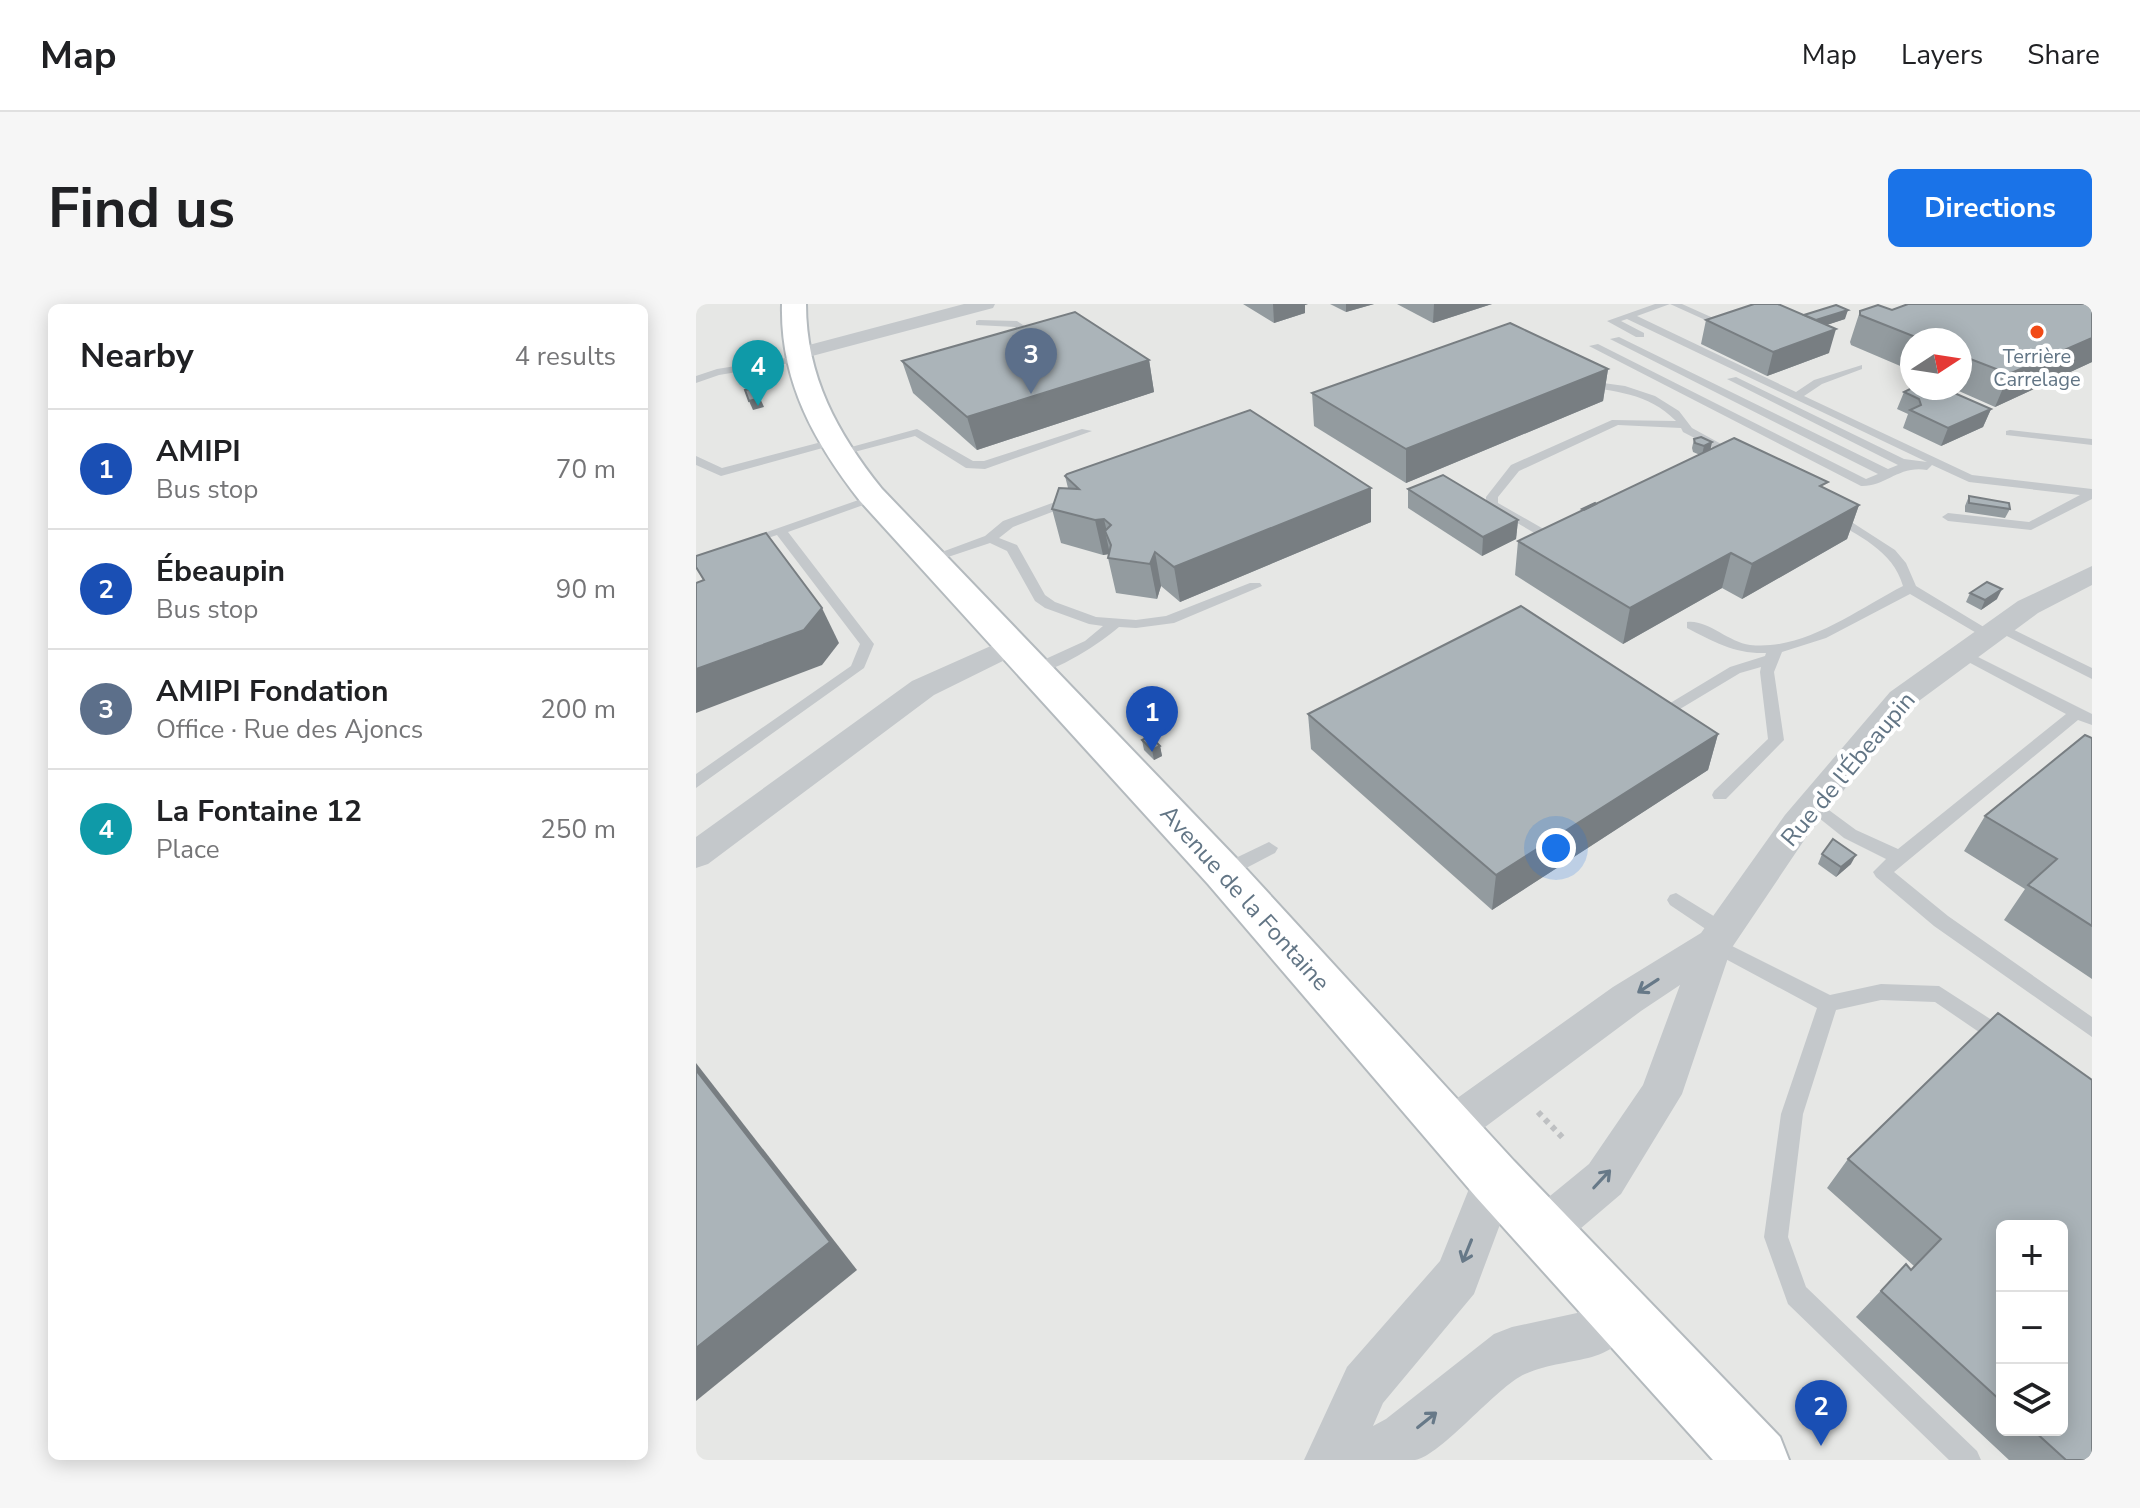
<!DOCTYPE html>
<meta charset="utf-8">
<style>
:root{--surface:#fff;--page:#f6f6f6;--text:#202124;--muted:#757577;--line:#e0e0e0;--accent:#1a73e8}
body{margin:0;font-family:"Nunito Sans",sans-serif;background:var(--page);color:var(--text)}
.controls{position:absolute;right:24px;bottom:24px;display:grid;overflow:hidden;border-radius:12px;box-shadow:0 4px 20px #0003}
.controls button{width:72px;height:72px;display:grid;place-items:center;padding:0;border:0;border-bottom:2px solid var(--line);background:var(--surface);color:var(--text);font:40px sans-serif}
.compass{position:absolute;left:1204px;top:24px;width:72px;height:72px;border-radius:50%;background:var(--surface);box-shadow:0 4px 20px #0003;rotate:78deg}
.you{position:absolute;left:860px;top:544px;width:28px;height:28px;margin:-20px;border:6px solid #fff;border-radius:50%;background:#1a73e8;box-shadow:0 0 0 12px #1a73e833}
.badge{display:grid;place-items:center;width:52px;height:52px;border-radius:50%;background:var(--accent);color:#fff;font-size:26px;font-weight:700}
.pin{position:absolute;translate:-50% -66px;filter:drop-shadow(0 2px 4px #0008)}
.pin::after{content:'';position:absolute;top:42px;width:28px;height:24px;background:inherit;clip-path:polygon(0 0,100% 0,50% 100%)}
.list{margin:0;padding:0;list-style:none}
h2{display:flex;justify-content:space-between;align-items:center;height:104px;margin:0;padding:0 32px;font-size:34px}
h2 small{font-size:26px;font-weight:400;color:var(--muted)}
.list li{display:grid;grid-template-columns:52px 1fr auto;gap:24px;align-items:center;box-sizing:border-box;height:120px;padding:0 32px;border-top:2px solid var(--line)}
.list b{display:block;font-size:30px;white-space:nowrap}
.list p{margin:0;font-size:26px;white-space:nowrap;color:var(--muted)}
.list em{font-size:26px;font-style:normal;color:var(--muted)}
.icon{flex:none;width:44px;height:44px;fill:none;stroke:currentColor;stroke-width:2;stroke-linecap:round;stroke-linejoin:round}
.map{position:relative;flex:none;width:1396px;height:1156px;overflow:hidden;border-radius:12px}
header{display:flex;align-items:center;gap:48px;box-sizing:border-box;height:112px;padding:0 40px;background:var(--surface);border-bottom:2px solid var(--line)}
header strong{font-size:38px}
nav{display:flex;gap:44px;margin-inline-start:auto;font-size:28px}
.intro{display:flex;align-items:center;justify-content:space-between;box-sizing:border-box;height:192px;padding:0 48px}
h1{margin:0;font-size:56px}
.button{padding:20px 36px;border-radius:12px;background:var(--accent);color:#fff;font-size:28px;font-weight:700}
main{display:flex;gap:48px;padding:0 48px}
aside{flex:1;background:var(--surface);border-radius:12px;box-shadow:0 4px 20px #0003}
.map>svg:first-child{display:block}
.built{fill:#e6e7e5;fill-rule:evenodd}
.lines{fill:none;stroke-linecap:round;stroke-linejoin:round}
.secondary-casing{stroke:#b4babe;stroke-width:4}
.path{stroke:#bec0c2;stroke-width:6;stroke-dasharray:5 5;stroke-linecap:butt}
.lane{fill:#c4c8cb;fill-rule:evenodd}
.street{fill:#c4c8cb;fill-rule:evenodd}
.secondary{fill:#fff;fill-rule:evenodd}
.wall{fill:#939b9f;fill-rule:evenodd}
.shaded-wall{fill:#787e82}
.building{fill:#abb4b9;stroke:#787e82;stroke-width:2}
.oneway{stroke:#677988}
.poi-dot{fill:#f14a16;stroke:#fff;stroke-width:3}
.labels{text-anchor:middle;stroke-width:8;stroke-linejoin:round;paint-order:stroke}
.far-poi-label{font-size:20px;fill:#627585;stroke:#fff}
.street-label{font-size:24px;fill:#627585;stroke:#fff}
</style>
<header>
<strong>Map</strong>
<nav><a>Map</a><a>Layers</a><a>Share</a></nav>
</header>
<div class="intro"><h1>Find us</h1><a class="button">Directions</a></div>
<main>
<aside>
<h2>Nearby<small>4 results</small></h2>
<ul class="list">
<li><span class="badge" style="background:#1a4fb4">1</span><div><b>AMIPI</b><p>Bus stop</p></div><em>70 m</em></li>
<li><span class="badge" style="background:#1a4fb4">2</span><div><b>Ébeaupin</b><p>Bus stop</p></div><em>90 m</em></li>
<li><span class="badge" style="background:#5c6f8a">3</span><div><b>AMIPI Fondation</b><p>Office · Rue des Ajoncs</p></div><em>200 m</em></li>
<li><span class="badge" style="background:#0f9aa8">4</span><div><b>La Fontaine 12</b><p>Place</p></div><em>250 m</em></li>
</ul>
</aside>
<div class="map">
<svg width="1396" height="1156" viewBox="0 0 1396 1156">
<rect width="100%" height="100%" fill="#f5f5f1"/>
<path class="built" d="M0,0H1396V1156H0ZM1216,36H1264V84H1216ZM1306,922H1366V1126H1306Z"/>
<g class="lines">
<g class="secondary-casing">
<path id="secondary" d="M86,0H110C110,72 141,129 186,185L542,556L818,857L1084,1133L1093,1156H1017L780,893L512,580L164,197C118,138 84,77 86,0Z"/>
</g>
<polyline class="path" points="842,808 867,834"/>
<g class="lane">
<path d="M959,0H986L1024,17L1016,19L974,0L941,12L1100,88L1118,76L1166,61V65L1126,80L1108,92L1276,171L1396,185V195L1335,226L1252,217L1246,213L1252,209L1333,218L1384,191L1273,178L1236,161L1231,166C1203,161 1189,183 1165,182L893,42L902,40L1170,175L1182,170L914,35L923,33L1192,165L1202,161L1031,75L1040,73L1208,155L1231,158L931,15L925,17L948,29V33H940L911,17Z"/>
<polygon points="283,16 321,17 336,27 331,30 319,23 280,21 280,17"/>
<polygon points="102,52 107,55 106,57 23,71 0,79 0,72 21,65"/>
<path d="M885,76L929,82L959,92L983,107L996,124L1049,153L1039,155L987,128L985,124L922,121L823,167L802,193V199L865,235L854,238L790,201V193L815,161L916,116L980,117C952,88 918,88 881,81L880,79Z"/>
<polygon points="221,125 277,157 288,157 386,125 396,127 289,165 270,164 219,132 143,152 137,148"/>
<polygon points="1314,126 1396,135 1396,141 1310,131 1310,127"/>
<polygon points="137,135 143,138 141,140 25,172 0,161 0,152 26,164"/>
<path d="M378,191L384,195L382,198L317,223L303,234L321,241L349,291L359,298L400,313L440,316L470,312L554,279H564L566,282L478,319L440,324L423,323C406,338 354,373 332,369V363L389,337L407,322L393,320L349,304L339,297L311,247L294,239L234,259L227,255L289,232L307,217Z"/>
<polygon points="174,192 184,195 92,228 178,340 168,364 0,484 0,470 155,362 164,340 81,231 48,242 42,238"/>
<path d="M1132,208H1140L1199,246L1210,259L1220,282L1301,331L1294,335L1289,334L1214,290L1130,334L1086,348L1078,368L1088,436L1030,495H1018L1016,491L1018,487L1072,435L1064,368L1065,363L1044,369L969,414L964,415L956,410L1034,363L1069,352L1070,349C1039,350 1018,338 991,324V318C1011,315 1032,338 1054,341C1108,347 1160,306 1207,282C1197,246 1161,231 1132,214Z"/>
<polygon points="1304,319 1396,364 1396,375 1299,326 1299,320"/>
<polygon points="1268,346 1396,410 1396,421 1382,416 1198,568 1252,612 1396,713 1396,733 1238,622 1180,573 1177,568 1190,555 1148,534 1108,502 1116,496 1122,498 1160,526 1202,545 1370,410 1263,353 1261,350"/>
<polygon points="573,538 582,544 579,549 533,573 521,573 518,568 521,563"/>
<polygon points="980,589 1034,622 1036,627 1034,632 1020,632 974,601 971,596 974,591"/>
<polygon points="1018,633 1134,691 1185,680 1243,682 1316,729 1319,735 1316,741 1309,744 1302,741 1239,698 1185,696 1140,706 1107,810 1092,933 1110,983 1281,1147 1285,1156 1253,1156 1092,1000 1068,933 1085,810 1121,704 1011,645 1009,640 1011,635"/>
</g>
<g class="street">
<polygon points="268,0 299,0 297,4 101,56 91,50 94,46"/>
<polygon points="1396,262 1396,281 1342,309 1216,402 1113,529 1035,645 986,790 925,890 864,942 848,948 832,942 825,926 832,910 893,860 947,781 984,681 945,707 769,838 754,844 739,838 732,824 739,810 917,683 1005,629 1089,511 1194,388 1322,297"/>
<polygon points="315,333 325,336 330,342 325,348 238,391 12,560 0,564 0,533 216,377"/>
<path d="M799,854L815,860L821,875L778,990L687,1099L677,1122L690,1115L798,1030L816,1023L881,1009L904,988L921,981L938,988L945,1005C920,1067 878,1049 829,1070C801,1082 745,1152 719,1156C688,1156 641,1156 608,1156L651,1063L744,957L783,860Z"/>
</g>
<use href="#secondary" class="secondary"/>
</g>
<g class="wall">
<polygon points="547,0 612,0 609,1 609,9 578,19"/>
<polygon points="634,0 678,0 650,8"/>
<polygon points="701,0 796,0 737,19"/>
<polygon points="1396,0 1396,58 1299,103 1256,84 1264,84 1264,36 1216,36 1216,67 1155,41 1154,38 1164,7"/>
<polygon points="1108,11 1149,15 1130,21 1133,49 1071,72 1005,40 1010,16"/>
<polygon points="453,56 458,88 281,146 217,89 206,57"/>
<polygon points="912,65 907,97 710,179 618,122 616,89"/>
<polygon points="1208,88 1295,105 1287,123 1245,142 1207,124 1212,110 1201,105"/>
<polygon points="998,135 1015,146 1129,185 1163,201 1151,235 1046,295 1026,284 927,340 819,271 822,237 886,207 886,205 900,200 1004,151 997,148 996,144"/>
<polygon points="369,172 675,184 675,218 484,298 465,282 461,295 420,289 412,254 412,250 407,251 365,239 356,205 372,184"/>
<polygon points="712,185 822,216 820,235 786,252 712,204"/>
<polygon points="1273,192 1314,205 1309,214 1269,208 1269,202"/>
<polygon points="1274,289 1301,295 1285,306 1270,298"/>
<polygon points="612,410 1022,430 1012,466 796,606 615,445"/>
<polygon points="1396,434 1396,675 1308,616 1329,585 1268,547 1289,512"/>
<polygon points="446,436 464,442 466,452 458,456 448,446"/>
<polygon points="1126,550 1155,560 1140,573 1122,560"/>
<path d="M1302,709L1396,1156H1313L1160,1013L1210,960L1215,966L1218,962L1131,884L1152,855ZM1306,922L1366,1126H1306Z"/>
</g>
<g class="shaded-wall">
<polygon points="577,0 612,0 609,1 609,9 578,19"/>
<polygon points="650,0 678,0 650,8"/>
<polygon points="738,0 796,0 737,19"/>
<polygon points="1152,6 1149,15 1116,26 1118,17"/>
<polygon points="1140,25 1133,49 1071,72 1077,48"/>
<polygon points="1396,34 1396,58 1299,103 1313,70"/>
<polygon points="453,56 458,88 281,146 271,113"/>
<polygon points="912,65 907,97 710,179 710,145"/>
<polygon points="64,94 68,103 57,106 53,97"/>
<polygon points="1295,105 1287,123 1245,142 1252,124"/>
<polygon points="1016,138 1014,148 1006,151 1008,142"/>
<polygon points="675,184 675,218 484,298 478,263"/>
<polygon points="1163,201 1151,235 1046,295 1056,260"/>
<polygon points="408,215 413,237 409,227 414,250 407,251 399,216"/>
<polygon points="822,216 820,235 786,252 787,233"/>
<polygon points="459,248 465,282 461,295 454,260"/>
<polygon points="1035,249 1026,284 927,340 934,304"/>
<polygon points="1306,285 1301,295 1285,306 1289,296"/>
<polygon points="126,304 143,339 126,361 0,409 0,365"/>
<polygon points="1022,430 1012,466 796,606 800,571"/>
<polygon points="464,442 466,452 458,456 456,446"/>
<polygon points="1160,551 1155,560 1140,573 1145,563"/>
<polygon points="0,759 161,966 0,1097"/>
</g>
<g class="building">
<polygon points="1058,0 1082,0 1140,25 1077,48 1010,16"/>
<polygon points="1212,0 1396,0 1396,34 1313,70 1264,51 1264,36 1227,36 1164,11 1164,7 1182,1 1196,6"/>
<polygon points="1140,1 1152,6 1120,16 1108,11"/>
<polygon points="379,8 453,56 271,113 206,57"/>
<polygon points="814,19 912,65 710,145 616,89"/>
<polygon points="58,84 64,94 53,97 49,86"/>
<polygon points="1216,84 1247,84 1295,105 1252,124 1214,106 1225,101 1223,95 1208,88"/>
<polygon points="554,106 675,184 478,263 459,248 454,260 412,254 415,241 409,227 415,221 408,215 399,216 356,205 363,184 383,185 369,172 371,170"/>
<polygon points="1005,133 1016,138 1008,142 999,139 998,135"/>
<polygon points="1038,134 1132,178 1124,182 1163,201 1056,260 1035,249 934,304 822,237"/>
<polygon points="747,171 822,216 787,233 712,185"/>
<polygon points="1273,192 1313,199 1314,205 1273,199"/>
<polygon points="899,199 900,200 888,206 886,205"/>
<polygon points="70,229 126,304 108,326 0,365 0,279 8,276 0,263 0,252"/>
<polygon points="1291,278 1306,285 1289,296 1274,289"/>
<polygon points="825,302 1022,430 800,571 612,410"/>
<polygon points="1389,431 1396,434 1396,622 1332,581 1361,555 1289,512"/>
<polygon points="454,432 464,442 456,446 446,436"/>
<polygon points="1137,535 1160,551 1145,563 1126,550"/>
<polygon points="1302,709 1396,776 1396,1156 1370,1156 1337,1126 1366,1126 1366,922 1306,922 1306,1098 1185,987 1210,960 1215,966 1245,935 1152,855"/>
<polygon points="0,766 134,938 0,1044"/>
</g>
<defs><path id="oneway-shaft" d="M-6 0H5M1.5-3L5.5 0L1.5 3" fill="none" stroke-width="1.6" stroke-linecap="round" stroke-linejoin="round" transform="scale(2)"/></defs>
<g class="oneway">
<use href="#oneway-shaft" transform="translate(952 682) rotate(147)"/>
<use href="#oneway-shaft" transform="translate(906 875) rotate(-47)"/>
<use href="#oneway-shaft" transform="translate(771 947) rotate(112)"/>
<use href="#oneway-shaft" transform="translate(731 1116) rotate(-39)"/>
</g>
<circle class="poi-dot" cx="1341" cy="28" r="8"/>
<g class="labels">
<g class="far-poi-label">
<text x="1341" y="59">Terrière<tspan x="1341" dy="23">Carrelage</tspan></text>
</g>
<g class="street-label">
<text transform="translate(1152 465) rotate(-50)" y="8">Rue de l'Ébeaupin</text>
<text transform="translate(549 594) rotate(48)" y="8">Avenue de la Fontaine</text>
</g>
</g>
</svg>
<div class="controls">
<button>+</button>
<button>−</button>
<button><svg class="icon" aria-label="layers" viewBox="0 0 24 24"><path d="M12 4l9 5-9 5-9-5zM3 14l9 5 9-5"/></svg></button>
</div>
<svg class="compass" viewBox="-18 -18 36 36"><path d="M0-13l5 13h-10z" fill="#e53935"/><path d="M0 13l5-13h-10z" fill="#757577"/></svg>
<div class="you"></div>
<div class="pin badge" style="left:456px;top:448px;background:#1a4fb4">1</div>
<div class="pin badge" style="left:1125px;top:1142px;background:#1a4fb4">2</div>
<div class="pin badge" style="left:335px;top:90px;background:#5c6f8a">3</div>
<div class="pin badge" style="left:62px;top:102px;background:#0f9aa8">4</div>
</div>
</main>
